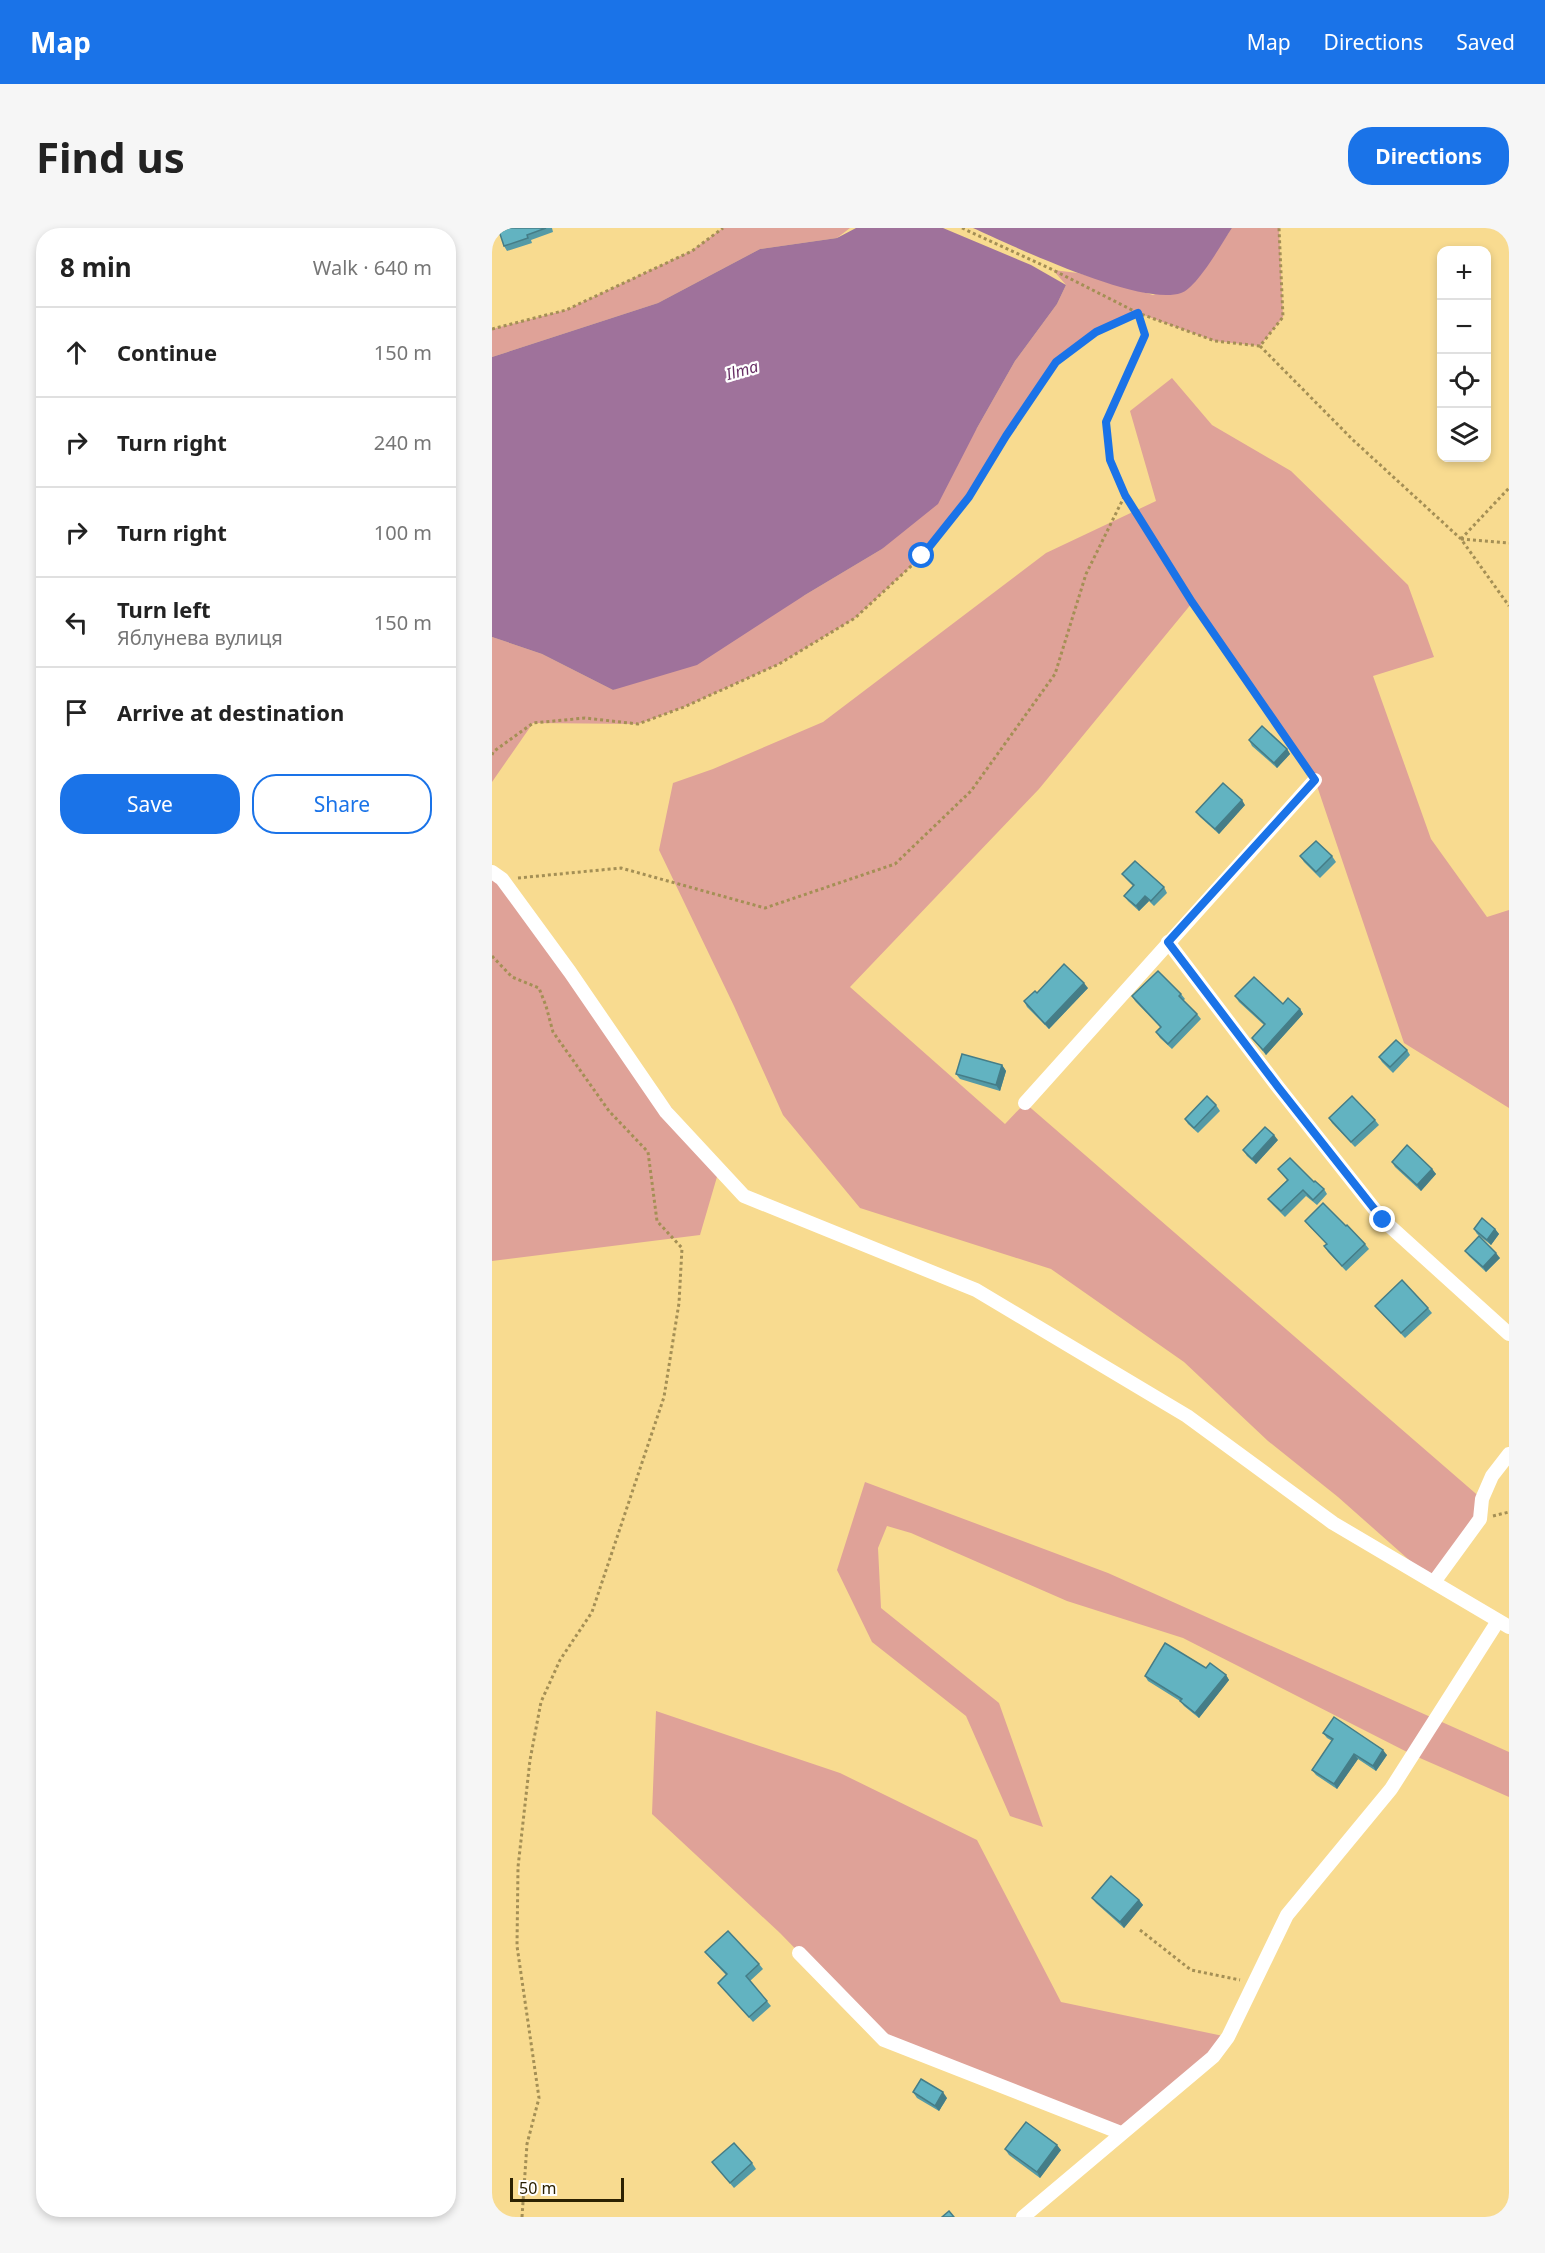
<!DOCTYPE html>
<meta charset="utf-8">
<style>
:root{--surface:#fff;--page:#f6f6f6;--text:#222;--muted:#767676;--line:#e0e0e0;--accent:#1a73e8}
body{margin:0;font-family:"Noto Sans",sans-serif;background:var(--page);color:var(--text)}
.controls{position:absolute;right:18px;top:18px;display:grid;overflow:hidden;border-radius:12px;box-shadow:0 3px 9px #0003}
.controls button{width:54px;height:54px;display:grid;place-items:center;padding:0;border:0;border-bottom:2px solid var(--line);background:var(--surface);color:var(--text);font:30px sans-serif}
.scale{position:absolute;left:18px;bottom:15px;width:114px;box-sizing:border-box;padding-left:6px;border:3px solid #2c2101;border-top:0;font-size:16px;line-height:21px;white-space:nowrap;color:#2c2101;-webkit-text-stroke:4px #fff;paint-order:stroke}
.stop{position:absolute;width:18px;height:18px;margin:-14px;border:4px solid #1a73e8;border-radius:50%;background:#fff}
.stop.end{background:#1a73e8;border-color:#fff;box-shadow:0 2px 6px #0008}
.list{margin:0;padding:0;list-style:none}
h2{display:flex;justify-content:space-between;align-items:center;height:78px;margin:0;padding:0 24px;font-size:26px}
h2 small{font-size:20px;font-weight:400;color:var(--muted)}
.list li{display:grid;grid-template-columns:39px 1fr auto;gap:18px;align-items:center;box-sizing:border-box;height:90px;padding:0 24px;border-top:2px solid var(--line)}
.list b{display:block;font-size:22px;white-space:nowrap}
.list p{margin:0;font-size:20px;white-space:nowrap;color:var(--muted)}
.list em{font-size:20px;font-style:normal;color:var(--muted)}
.actions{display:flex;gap:12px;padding:18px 24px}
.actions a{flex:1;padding:14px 0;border:2px solid var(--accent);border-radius:24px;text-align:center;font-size:21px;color:var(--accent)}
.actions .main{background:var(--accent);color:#fff}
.icon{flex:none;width:33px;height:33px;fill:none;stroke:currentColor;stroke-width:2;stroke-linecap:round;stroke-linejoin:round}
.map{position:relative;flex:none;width:1017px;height:1989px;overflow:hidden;border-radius:24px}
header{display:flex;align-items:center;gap:36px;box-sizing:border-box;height:84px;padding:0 30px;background:var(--accent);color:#fff}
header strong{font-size:28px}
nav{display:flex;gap:33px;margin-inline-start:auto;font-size:21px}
.intro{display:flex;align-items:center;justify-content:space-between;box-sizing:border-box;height:144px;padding:0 36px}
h1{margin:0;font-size:42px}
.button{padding:15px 27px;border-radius:24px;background:var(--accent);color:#fff;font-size:21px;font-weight:700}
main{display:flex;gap:36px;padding:0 36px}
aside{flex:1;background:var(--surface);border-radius:24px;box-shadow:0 3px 9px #0003}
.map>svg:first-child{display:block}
.green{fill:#dfa298}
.water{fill:#9f729b}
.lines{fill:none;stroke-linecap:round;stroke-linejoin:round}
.path{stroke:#a48f55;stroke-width:3;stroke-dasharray:3 3;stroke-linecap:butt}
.street{stroke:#fff;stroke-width:14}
.wall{fill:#549aa6}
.shaded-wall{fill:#457d87}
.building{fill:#62b3c1;stroke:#457d87;stroke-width:1.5}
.route{stroke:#1a73e8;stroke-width:8}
.labels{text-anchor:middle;stroke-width:4.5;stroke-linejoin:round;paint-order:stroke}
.water-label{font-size:16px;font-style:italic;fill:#692f66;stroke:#fff}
</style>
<header>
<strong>Map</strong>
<nav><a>Map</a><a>Directions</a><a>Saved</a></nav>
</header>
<div class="intro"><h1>Find us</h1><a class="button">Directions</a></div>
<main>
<aside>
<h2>8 min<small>Walk · 640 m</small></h2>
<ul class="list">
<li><svg class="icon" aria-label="ahead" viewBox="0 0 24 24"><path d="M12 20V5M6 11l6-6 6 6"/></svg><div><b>Continue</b></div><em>150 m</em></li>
<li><svg class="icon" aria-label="right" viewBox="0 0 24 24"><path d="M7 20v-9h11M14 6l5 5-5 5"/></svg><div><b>Turn right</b></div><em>240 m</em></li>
<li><svg class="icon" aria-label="right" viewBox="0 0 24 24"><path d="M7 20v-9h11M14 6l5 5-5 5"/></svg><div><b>Turn right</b></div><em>100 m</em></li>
<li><svg class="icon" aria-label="left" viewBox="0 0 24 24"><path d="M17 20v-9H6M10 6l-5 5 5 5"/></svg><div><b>Turn left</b><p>Яблунева вулиця</p></div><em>150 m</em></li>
<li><svg class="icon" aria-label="arrive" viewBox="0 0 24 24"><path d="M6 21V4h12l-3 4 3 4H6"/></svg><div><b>Arrive at destination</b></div></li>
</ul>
<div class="actions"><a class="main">Save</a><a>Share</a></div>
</aside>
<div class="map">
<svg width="1017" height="1989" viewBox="0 0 1017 1989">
<rect width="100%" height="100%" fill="#f8db90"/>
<g class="green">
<polygon points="231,0 358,0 345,10 268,21 166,75 0,129 0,101 74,82 199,23"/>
<polygon points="740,0 787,0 791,89 768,118 723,113 646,85 604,104 564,134 514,208 477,269 430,328 363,390 287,436 192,479 146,496 41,495 0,554 0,409 50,426 121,462 313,367 390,321 485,200 523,133 565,76 574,57 561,42 586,45 661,67 707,49"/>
<polygon points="680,150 720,197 799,243 916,357 942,429 881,448 939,611 995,689 1017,682 1017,880 912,815 823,552 700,375 547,561 358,759 513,896 533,875 990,1271 988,1291 942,1354 846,1269 776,1213 692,1134 559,1041 368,980 291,887 242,778 167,622 181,555 221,541 331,494 554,325 664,273 638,183"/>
<polygon points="0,644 227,942 208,1007 0,1033"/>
<polygon points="373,1254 616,1345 1017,1524 1017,1569 921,1527 691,1410 575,1373 419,1305 395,1298 386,1320 389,1380 507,1475 551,1599 518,1588 474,1488 380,1414 345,1342"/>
<polygon points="164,1483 348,1545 485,1612 569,1774 736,1809 629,1905 392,1812 288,1705 160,1586"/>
</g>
<g class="water">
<polygon points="364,0 451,0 539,37 574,57 565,76 523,133 485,200 446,276 390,321 313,367 205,437 121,462 50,426 0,409 0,129 166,75 268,21 345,10"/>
<path d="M481,0H740C730,15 705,60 689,65C649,79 521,18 481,0Z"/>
</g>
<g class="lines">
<g class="path">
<polyline points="470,0 561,42 646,85 653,107 614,194 618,232 633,267 700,374 815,540"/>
<polyline points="0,101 74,82 200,23 231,0"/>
<polyline points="768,118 861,212 969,311 1017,378"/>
<polyline points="969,311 1017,260"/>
<polyline points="969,311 1017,315"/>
<polyline points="0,527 1,524 41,495 93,490 146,496 192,479 287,436 363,390 430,328 477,269 514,208 564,134 604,103 646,85 723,113 768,118 791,89 787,0"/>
<polyline points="26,650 129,640 273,680 403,636 479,563 563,446 594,346 633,267"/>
<polyline points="0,728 20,749 47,760 54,778 61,804 117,883 156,924 165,993 190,1020 187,1075 172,1169 100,1384 68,1432 49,1474 38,1532 26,1639 25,1718 47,1870 35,1916 30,1989"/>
<polyline points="1001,1288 1017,1284"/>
<polyline points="648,1702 699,1742 748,1752"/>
</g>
<g class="street">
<polyline points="0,644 10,651 78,744 174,884 252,968 484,1062 695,1188 841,1295 1017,1399"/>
<polyline points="676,714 786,859 891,992 1017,1106"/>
<polyline points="533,875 823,552"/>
<polyline points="942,1354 988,1291 990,1271 1000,1248 1017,1226"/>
<polyline points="307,1725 392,1812 629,1905"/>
<polyline points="531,1989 721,1829 736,1809 795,1687 899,1561 1006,1393"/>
</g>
</g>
<g class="wall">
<polygon points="6,0 60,0 61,4 39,12 40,15 15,23 12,18"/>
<polygon points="757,512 795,521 798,526 785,540 760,518"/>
<polygon points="753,577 727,606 708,589 704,584"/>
<polygon points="808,628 840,628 844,634 828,650 812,634"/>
<polygon points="630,646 672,659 675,665 662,678 657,673 647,683 636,673 632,668 641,658 634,651"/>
<polygon points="596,760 557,801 535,779 532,773 545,765"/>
<polygon points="689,766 693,771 691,773 705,786 709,791 680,821 668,810 664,804 669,800 643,773 640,768"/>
<polygon points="743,768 791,776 808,781 811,786 774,827 760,810 772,797 747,774"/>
<polygon points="915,822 918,827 901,845 890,834 887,829"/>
<polygon points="510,837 514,843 508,863 468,851 464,846"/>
<polygon points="724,877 728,883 706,905 696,896 693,891"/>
<polygon points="837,890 883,892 887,897 863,919 840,895"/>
<polygon points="786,912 764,936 755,928 751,922"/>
<polygon points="900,934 940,941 944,946 929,963 903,939"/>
<polygon points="786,941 822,954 832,961 835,966 825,977 814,968 793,989 780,976 776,971 795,952"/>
<polygon points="813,993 873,1016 877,1021 854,1043 836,1024 832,1018 835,1016 817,998"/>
<polygon points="982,1001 1003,1001 1007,1006 999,1017 985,1006"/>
<polygon points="973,1023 1008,1030 994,1044 977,1028"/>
<polygon points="883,1078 936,1080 940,1085 913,1110"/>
<polygon points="714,1440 734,1447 737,1452 707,1490 692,1478 688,1473 656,1453 653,1448"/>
<polygon points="831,1505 895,1527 884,1543 866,1531 845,1561 824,1547 820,1542 840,1513 835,1510"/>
<polygon points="600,1670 647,1672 651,1677 632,1700 604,1675"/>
<polygon points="213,1724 267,1736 271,1741 258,1753 279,1778 261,1794 226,1755 234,1747 217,1729"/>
<polygon points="421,1864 455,1870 447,1883 425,1870"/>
<polygon points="513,1921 569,1922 548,1950 517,1927"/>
<polygon points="220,1934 260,1935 264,1941 242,1960"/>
</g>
<g class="shaded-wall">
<polygon points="795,521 798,526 785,540 782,535"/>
<polygon points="750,572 753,577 727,606 723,601"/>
<polygon points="653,668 657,673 647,683 644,678"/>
<polygon points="592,755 596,760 557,801 553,796"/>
<polygon points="808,781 811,786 774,827 771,822"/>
<polygon points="510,837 514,843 508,863 504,857"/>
<polygon points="782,907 786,912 764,936 760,931"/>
<polygon points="940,941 944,946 929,963 925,957"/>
<polygon points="1003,1001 1007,1006 999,1017 995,1012"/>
<polygon points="1004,1025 1008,1030 994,1044 991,1039"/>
<polygon points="734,1447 737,1452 707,1490 703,1485"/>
<polygon points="891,1522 895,1527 884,1543 881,1538"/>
<polygon points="862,1526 866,1531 845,1561 842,1556"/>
<polygon points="647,1672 651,1677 632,1700 628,1694"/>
<polygon points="451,1864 455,1870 447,1883 443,1878"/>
<polygon points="565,1917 569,1922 548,1950 545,1944"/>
</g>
<g class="building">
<polygon points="6,0 54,0 35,7 36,10 12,18"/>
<polygon points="770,498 795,521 782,535 757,512"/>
<polygon points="731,555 750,572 723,601 704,584"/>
<polygon points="824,613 840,628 824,644 808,628"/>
<polygon points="643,633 672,659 659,673 653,668 644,678 632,668 642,657 630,646"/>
<polygon points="572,736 592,755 553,796 532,773 543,763 545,765"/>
<polygon points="666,743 689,766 687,768 705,786 676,816 664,804 669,799 640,768"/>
<polygon points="762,749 791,776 796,770 808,781 771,822 760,810 773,796 743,768"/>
<polygon points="904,812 915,822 898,839 887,829"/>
<polygon points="470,826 510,837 504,857 464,846"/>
<polygon points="715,868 724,877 702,900 693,891"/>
<polygon points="860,868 883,892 859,914 837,890"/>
<polygon points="773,899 782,907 760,931 751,922"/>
<polygon points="915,917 940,941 925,957 900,934"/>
<polygon points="798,930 822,954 823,953 832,961 821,972 811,962 789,983 776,971 796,952 786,941"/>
<polygon points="831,975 854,998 855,997 873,1016 850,1038 832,1018 835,1016 813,993"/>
<polygon points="990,990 1003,1001 995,1012 982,1001"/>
<polygon points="987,1008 1004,1025 991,1039 973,1023"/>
<polygon points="910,1052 936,1080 909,1105 883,1078"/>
<polygon points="673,1415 714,1440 718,1435 734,1447 703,1485 688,1473 690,1471 653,1448"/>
<polygon points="842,1489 891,1522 881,1538 862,1526 842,1556 820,1542 841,1511 831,1505"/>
<polygon points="619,1648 647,1672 628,1694 600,1670"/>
<polygon points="236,1703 267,1736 254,1748 275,1773 257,1789 226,1755 235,1746 213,1724"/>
<polygon points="429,1851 451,1864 443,1878 421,1864"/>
<polygon points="534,1894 565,1917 545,1944 513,1921"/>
<polygon points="242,1915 260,1935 238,1955 220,1934"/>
<polygon points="457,1983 462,1989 450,1989"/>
</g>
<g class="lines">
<polyline class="route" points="430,328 477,269 514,208 564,134 604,104 646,85 653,107 614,194 618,232 633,267 700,374 823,552 676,714 786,859 891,992"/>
</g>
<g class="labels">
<g class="water-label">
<text transform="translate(250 142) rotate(-16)" y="6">Ilma</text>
</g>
</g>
</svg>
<div class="controls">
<button>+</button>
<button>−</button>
<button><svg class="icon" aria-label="locate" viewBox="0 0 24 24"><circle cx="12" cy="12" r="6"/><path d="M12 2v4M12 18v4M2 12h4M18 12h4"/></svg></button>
<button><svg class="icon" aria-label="layers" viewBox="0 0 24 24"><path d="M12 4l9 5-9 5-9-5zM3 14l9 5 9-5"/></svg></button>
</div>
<div class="scale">50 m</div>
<div class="stop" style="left:430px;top:328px"></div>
<div class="stop end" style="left:891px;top:992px"></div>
</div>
</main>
